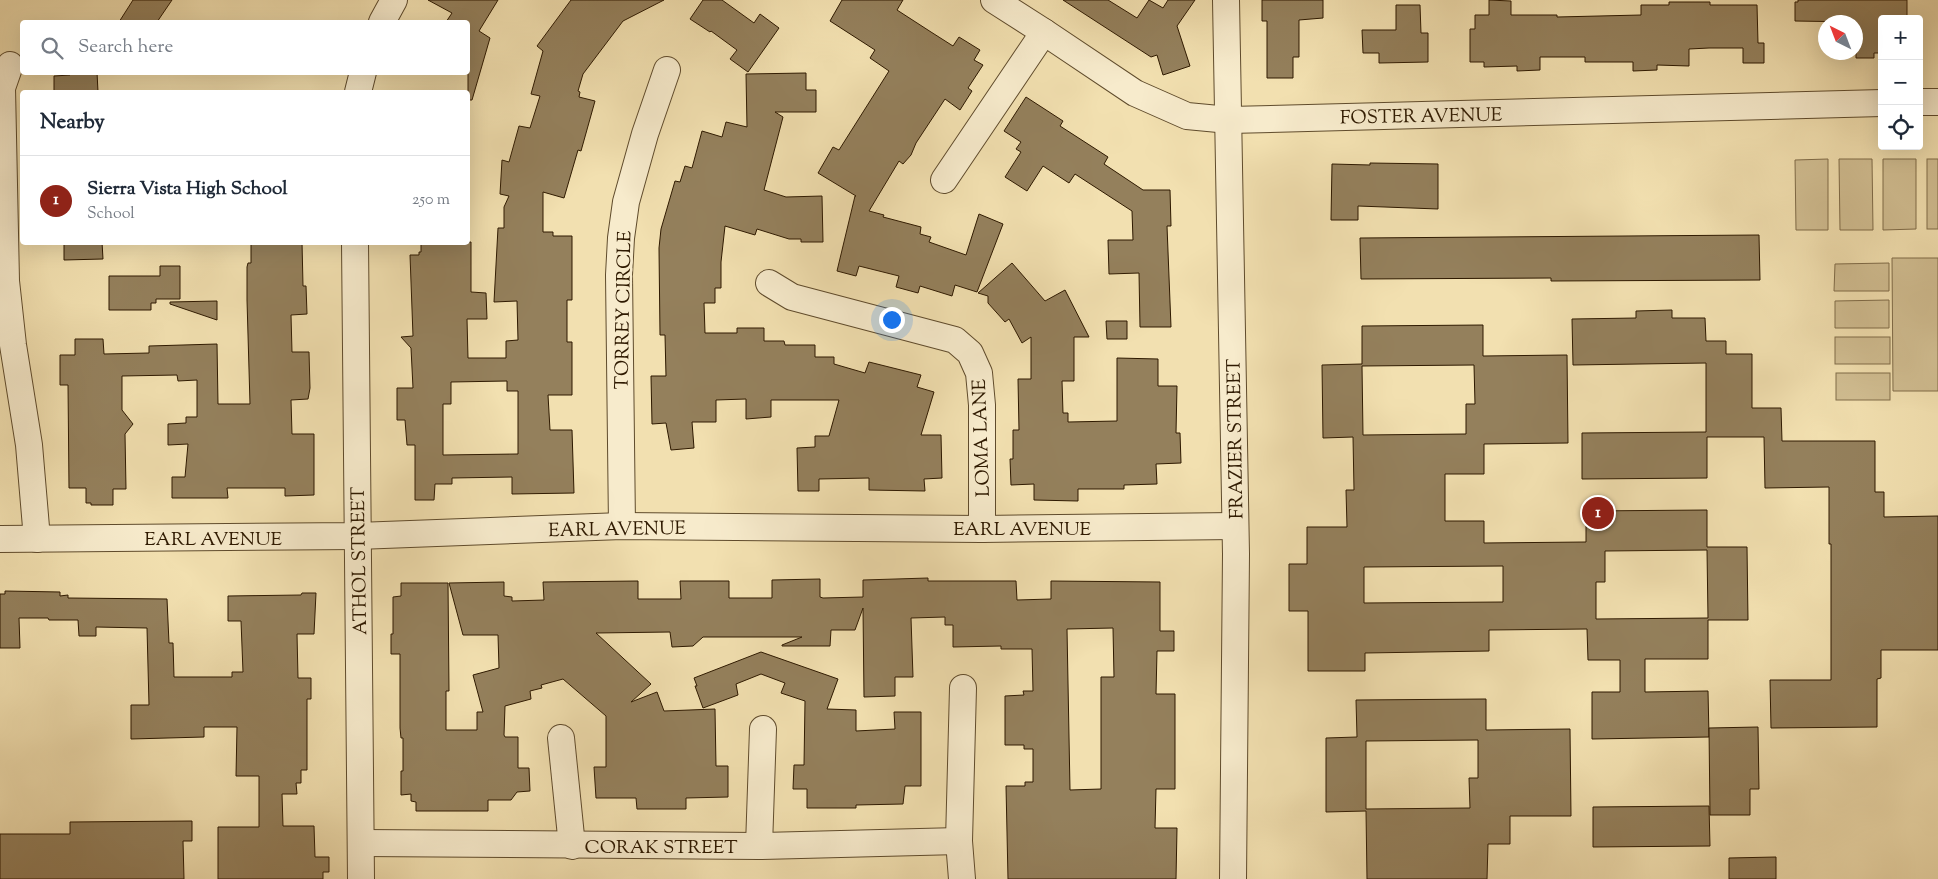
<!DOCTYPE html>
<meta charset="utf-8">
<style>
:root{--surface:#fff;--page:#f2f2f3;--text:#1f2937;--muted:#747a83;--line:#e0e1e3;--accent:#8f2418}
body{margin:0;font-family:"Sorts Mill Goudy",serif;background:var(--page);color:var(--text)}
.controls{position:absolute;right:15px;top:15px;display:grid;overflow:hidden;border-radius:5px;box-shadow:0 5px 20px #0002}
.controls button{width:45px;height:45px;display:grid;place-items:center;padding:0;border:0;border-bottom:1px solid var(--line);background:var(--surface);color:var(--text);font:25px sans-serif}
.compass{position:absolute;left:1818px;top:15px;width:45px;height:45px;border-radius:50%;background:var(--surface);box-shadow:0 5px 20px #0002;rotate:318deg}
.you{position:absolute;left:891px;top:319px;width:18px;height:18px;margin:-12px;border:4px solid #fff;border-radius:50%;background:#1a73e8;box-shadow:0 0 0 8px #1a73e833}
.badge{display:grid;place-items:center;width:32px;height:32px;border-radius:50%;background:var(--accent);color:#fff;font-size:16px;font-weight:700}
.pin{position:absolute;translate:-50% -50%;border:2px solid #fff;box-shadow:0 1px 5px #0006}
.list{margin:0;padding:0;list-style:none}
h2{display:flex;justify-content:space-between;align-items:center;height:65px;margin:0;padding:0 20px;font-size:21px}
h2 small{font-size:16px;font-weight:400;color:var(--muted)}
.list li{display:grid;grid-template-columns:32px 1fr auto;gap:15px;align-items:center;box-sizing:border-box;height:90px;padding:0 20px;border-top:1px solid var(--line)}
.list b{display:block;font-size:19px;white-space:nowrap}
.list p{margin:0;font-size:16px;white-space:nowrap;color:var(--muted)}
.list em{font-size:16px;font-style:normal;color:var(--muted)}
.icon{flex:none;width:28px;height:28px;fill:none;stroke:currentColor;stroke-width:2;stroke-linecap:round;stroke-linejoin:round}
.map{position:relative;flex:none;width:1938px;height:879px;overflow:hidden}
.search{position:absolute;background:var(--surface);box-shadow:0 5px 20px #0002;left:20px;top:20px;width:450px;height:55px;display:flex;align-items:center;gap:12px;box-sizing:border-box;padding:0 18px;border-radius:5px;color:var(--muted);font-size:19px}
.panel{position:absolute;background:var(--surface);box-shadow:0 5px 20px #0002;left:20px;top:90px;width:450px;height:155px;border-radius:5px}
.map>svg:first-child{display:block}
.green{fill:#d1be92;stroke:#806c49}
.building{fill:#94805c;stroke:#2e1900;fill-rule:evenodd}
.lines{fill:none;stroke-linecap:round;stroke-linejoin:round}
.minor-casing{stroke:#5f4b2c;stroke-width:28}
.minor{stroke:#f7ebcc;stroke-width:26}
.labels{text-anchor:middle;stroke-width:5;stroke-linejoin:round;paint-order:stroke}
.street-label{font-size:19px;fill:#2e1900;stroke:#f7ebcc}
</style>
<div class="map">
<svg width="1938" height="879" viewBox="0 0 1938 879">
<rect width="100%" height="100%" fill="#f2e0b0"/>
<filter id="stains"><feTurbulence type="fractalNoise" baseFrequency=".004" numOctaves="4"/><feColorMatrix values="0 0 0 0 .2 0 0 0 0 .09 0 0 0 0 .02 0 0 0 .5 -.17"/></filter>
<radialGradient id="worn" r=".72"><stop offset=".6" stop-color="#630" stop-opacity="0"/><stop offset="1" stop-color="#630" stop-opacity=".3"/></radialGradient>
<g class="green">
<polygon points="1828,159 1828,230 1796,230 1795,160"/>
<polygon points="1839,159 1872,159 1873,230 1840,230"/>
<polygon points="1883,159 1916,159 1916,229 1883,230"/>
<rect x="1927" y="159" width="11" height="70"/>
<polygon points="1892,258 1938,258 1938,391 1893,391"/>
<polygon points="1889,263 1889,291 1834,291 1835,264"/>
<polygon points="1889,300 1889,328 1835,328 1835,301"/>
<rect x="1835" y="337" width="55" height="27"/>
<rect x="1836" y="373" width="54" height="27"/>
</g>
<g class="building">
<polygon points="133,0 172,0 157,22 119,22"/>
<polygon points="428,0 498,0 479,31 490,38 472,100 468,100 468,22 446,22 452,13"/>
<path d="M571,0H664L623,21L583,74L578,91L580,92L579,97L595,101L581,151L578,150L564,198L543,192V232H553V236H572V300H567V342H572V395H548L550,430H572L574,493L512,494V477L452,478V484H435L434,500H415V445H407L405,420H397V388H413L411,348L401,337L413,336L410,255H419V252H421V242H471V292L486,293L487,319H467L468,358H506V341L518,340L517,301L494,302L498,228H504V207L509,196L500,194L502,160L509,162L519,126L530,128L540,96L531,94L543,51L537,46ZM507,381V391H518V454L443,455V404H451V382Z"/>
<polygon points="703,0 722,0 754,23 760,14 779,28 748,72 730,59 737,50 711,31 710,32 690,19"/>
<polygon points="842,0 903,0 897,10 931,32 953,46 959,37 980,50 974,60 983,65 968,88 972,91 960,110 945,99 916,143 911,155 903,164 899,161 869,211 884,215 883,217 921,227 920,234 931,237 929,242 966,255 979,214 1003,224 977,292 955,285 952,296 920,286 918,293 896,287 899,276 859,266 856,276 837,271 855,196 856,196 818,173 833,147 839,150 889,71 870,58 875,50 830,21"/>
<polygon points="1063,0 1108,0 1137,18 1149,0 1163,8 1168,0 1195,0 1177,26 1190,66 1163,75 1157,55 1151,57"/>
<polygon points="1262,0 1323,0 1323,18 1299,20 1299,57 1293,57 1293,78 1267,78 1267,21 1262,21"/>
<polygon points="1489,0 1511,1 1511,15 1557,15 1557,17 1641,15 1641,5 1669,5 1669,2 1710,2 1710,5 1757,5 1758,43 1764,43 1764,63 1743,63 1743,48 1709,48 1689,49 1689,66 1657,65 1657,70 1633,71 1633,62 1585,62 1585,57 1540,57 1540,70 1517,71 1517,66 1484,67 1484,62 1470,62 1470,29 1475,29 1475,15 1489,15"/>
<polygon points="1798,0 1907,0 1907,19 1882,19 1882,53 1874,53 1874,58 1856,58 1856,22 1795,21 1795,2 1798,2"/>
<polygon points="1396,5 1420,5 1421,33 1428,33 1428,62 1379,63 1379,53 1363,53 1362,30 1396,30"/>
<polygon points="70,72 97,72 98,92 54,92 54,76 70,75"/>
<polygon points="806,73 806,90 816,90 816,112 775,112 783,117 764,190 786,197 822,196 823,242 801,242 801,239 789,239 757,229 755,235 725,226 721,262 721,288 715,288 715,303 704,303 705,333 737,333 737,328 764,328 764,341 784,341 785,345 815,345 815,357 834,357 834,364 865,373 869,362 921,375 917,387 934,392 921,435 941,435 942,478 924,479 925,491 869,490 869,478 819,479 819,491 798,491 797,448 815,447 815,436 829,436 839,400 771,400 771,417 746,419 746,399 716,400 716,422 692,422 694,448 671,450 666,423 652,424 651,376 666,376 665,335 660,335 659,248 661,229 675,181 680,182 685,166 692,168 702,131 722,137 726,122 747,127 746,74"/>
<polygon points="1026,97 1063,121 1060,126 1108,157 1104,164 1143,190 1170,190 1171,226 1167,226 1171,327 1140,327 1139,273 1109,274 1108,240 1133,240 1132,211 1075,174 1069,183 1043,166 1027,191 1005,177 1021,152 1016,149 1021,142 1004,131"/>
<polygon points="1370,163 1438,164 1438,209 1358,206 1358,220 1331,220 1332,164 1370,165"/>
<polygon points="1759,235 1760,280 1551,281 1551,278 1361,279 1360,238"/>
<polygon points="64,242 102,242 103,259 64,260"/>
<polygon points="251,242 302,242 303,286 306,286 307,314 291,315 292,352 309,352 310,388 308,399 291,400 292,434 314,434 314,495 285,496 285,488 227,488 228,498 172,498 172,477 185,477 188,444 168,445 168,424 186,423 186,417 197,417 197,380 178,381 177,375 122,376 122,410 133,424 125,434 126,489 113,489 113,505 91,505 91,503 86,503 86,488 69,488 68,385 60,385 60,355 75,355 75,339 103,339 104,354 149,353 149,346 217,344 218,404 250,404 247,300 247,267 248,263 251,263"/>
<polygon points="1012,263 1045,301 1065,290 1089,337 1074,337 1074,381 1062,381 1063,413 1068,413 1068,422 1117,421 1117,358 1158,359 1158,386 1177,386 1176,433 1180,433 1181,463 1156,464 1157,484 1124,485 1124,489 1078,489 1078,501 1034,500 1034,484 1011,485 1010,459 1013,459 1013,430 1019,430 1018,379 1031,379 1031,337 1022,343 1009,319 1005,322 988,303 988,296 978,293"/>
<polygon points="160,266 180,266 180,299 156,299 156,303 151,303 151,310 109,310 109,276 160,276"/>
<polygon points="217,301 217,320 170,304 170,302"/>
<polygon points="1672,310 1672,318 1705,318 1706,341 1726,341 1726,354 1752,354 1752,408 1781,408 1782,441 1875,441 1875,492 1884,492 1884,517 1938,516 1938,650 1881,650 1881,678 1877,679 1877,727 1771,728 1770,680 1831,680 1831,544 1829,544 1829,487 1765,488 1764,437 1707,437 1707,478 1582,479 1582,433 1706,432 1706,363 1573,365 1572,319 1636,318 1636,311"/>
<polygon points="1106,321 1127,321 1127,339 1107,339"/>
<path d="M1483,325V356L1567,355L1568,443L1484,444V474H1445V521H1484V543L1586,542V511L1707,510V547H1747L1748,620H1708V659H1645V692L1708,691L1709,737L1592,739V692H1620V660H1588L1587,629L1489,630V651L1365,653V671H1308V611H1289V564H1307V527H1347L1346,490H1354L1353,437L1323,438L1322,365L1362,364V326ZM1474,365L1475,404H1466V434L1363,435L1362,366ZM1707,550L1708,618L1596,619V582H1605V551ZM1503,566V602L1364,603V567Z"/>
<path d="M928,578V581H1016L1017,600L1051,599V581L1160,582V631H1174V651H1157L1156,694H1175V789H1156L1155,828H1177L1176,879H1008L1006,786H1025V782H1033V749H1024V745H1005V696L1024,695L1023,691H1033L1032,649H1001V646L953,647V625H945V617L911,618L913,677H895V696L864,697L863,608L855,630H831L830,646H782V645L802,637H703L693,646L672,647L670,632L596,633L651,684L631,702L657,692L664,711L715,709L716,766H728V797L686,798V809H637L636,798H596L594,767H606V716L563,679L541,685L542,688L530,691L531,699L505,706L504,735L505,737H518V768H529L530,791L517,792L511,800H488V811H416V802L411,801V794L401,795V771H403V738H401L400,728V654H391V634H393V597L401,596V583H448L449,691H446V730H477V712H483L473,675L499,668L498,635H463L449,583L504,582V596L512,597V601L544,600L543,582L638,581V599H681L680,581H729V598H772V580L820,579V597L823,598L863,597V580ZM1113,628L1114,677H1101V789L1070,790L1067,629Z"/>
<polygon points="5,591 60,592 60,596 68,595 68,598 167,599 169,643 173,643 174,677 232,677 232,672 243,672 241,621 228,621 228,596 301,595 302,593 316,593 314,634 297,634 298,678 311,678 311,699 307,699 307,770 301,770 301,783 296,783 297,794 282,794 283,826 314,826 315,857 329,857 329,872 323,872 323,879 218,879 218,827 259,827 259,776 236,776 237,727 204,727 204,737 131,739 131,705 149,705 147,628 96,627 96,636 79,636 78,620 49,620 48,618 19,618 20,648 0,648 0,594 5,594"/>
<polygon points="761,652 838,679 827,709 856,710 856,731 895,729 894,712 921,712 921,786 905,786 903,804 856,805 856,808 807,808 807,789 793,789 794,765 804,765 805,701 781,693 785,683 761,674 736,684 738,695 703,708 695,686 697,686 694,678"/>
<path d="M1486,699V730L1570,729L1571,816H1510V844H1488L1487,879H1367L1366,811L1326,812V738L1357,737L1356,700ZM1478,740V778H1469L1470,808L1366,809V741Z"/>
<polygon points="1758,727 1759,789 1750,789 1750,815 1710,815 1709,728"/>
<polygon points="1709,806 1710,846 1593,847 1593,807"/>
<polygon points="192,821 192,841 183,841 184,879 0,879 0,834 70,834 70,822"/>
<polygon points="1776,857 1776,879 1729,879 1729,858"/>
</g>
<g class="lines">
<g class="minor-casing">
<g id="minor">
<polyline points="994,0 1044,32 1135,93 1187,116 1229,120 1882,103"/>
<polyline points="1226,0 1236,554 1233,879"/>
<polyline points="382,22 394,0"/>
<polyline points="10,65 2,88 6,281 13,345 29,445 37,539"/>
<polyline points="358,92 363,72"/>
<polyline points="1919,102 1938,102"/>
<polyline points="944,180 1044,32"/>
<polyline points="355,242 361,879"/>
<polyline points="769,283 792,297 955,340 970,353 979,373 982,405 982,529"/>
<polyline points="622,526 619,275 621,238 626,202 645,134 667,70"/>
<polyline points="0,539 357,536 622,526 982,529 1235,526"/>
<polyline points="561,738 572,846"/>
<polyline points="362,843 759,846 959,841"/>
<polyline points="759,846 763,729"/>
<polyline points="962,879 959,841 963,688"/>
</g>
</g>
<use href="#minor" class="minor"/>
</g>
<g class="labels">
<g class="street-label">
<text transform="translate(1421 115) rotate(-1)" y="7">FOSTER AVENUE</text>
<text transform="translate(622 310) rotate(-89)" y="7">TORREY CIRCLE</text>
<text transform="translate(980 438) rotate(-92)" y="7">LOMA LANE</text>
<text transform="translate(1234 439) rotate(-91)" y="7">FRAZIER STREET</text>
<text transform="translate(617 528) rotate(-1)" y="7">EARL AVENUE</text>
<text x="1022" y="535">EARL AVENUE</text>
<text x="213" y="545">EARL AVENUE</text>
<text transform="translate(358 561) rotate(-91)" y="7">ATHOL STREET</text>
<text x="661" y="853">CORAK STREET</text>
</g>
</g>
<rect width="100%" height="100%" filter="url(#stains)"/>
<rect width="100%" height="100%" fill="url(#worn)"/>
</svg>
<div class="controls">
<button>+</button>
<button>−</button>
<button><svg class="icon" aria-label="locate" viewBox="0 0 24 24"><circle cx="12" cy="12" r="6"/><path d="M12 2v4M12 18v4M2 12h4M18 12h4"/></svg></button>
</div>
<svg class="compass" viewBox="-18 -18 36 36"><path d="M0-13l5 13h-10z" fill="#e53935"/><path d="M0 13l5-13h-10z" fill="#747a83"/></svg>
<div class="you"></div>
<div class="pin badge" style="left:1598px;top:513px">1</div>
<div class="search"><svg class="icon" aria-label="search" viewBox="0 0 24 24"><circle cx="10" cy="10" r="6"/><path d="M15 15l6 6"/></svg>Search here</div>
<section class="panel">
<h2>Nearby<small></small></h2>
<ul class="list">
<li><span class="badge">1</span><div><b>Sierra Vista High School</b><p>School</p></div><em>250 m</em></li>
</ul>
</section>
</div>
